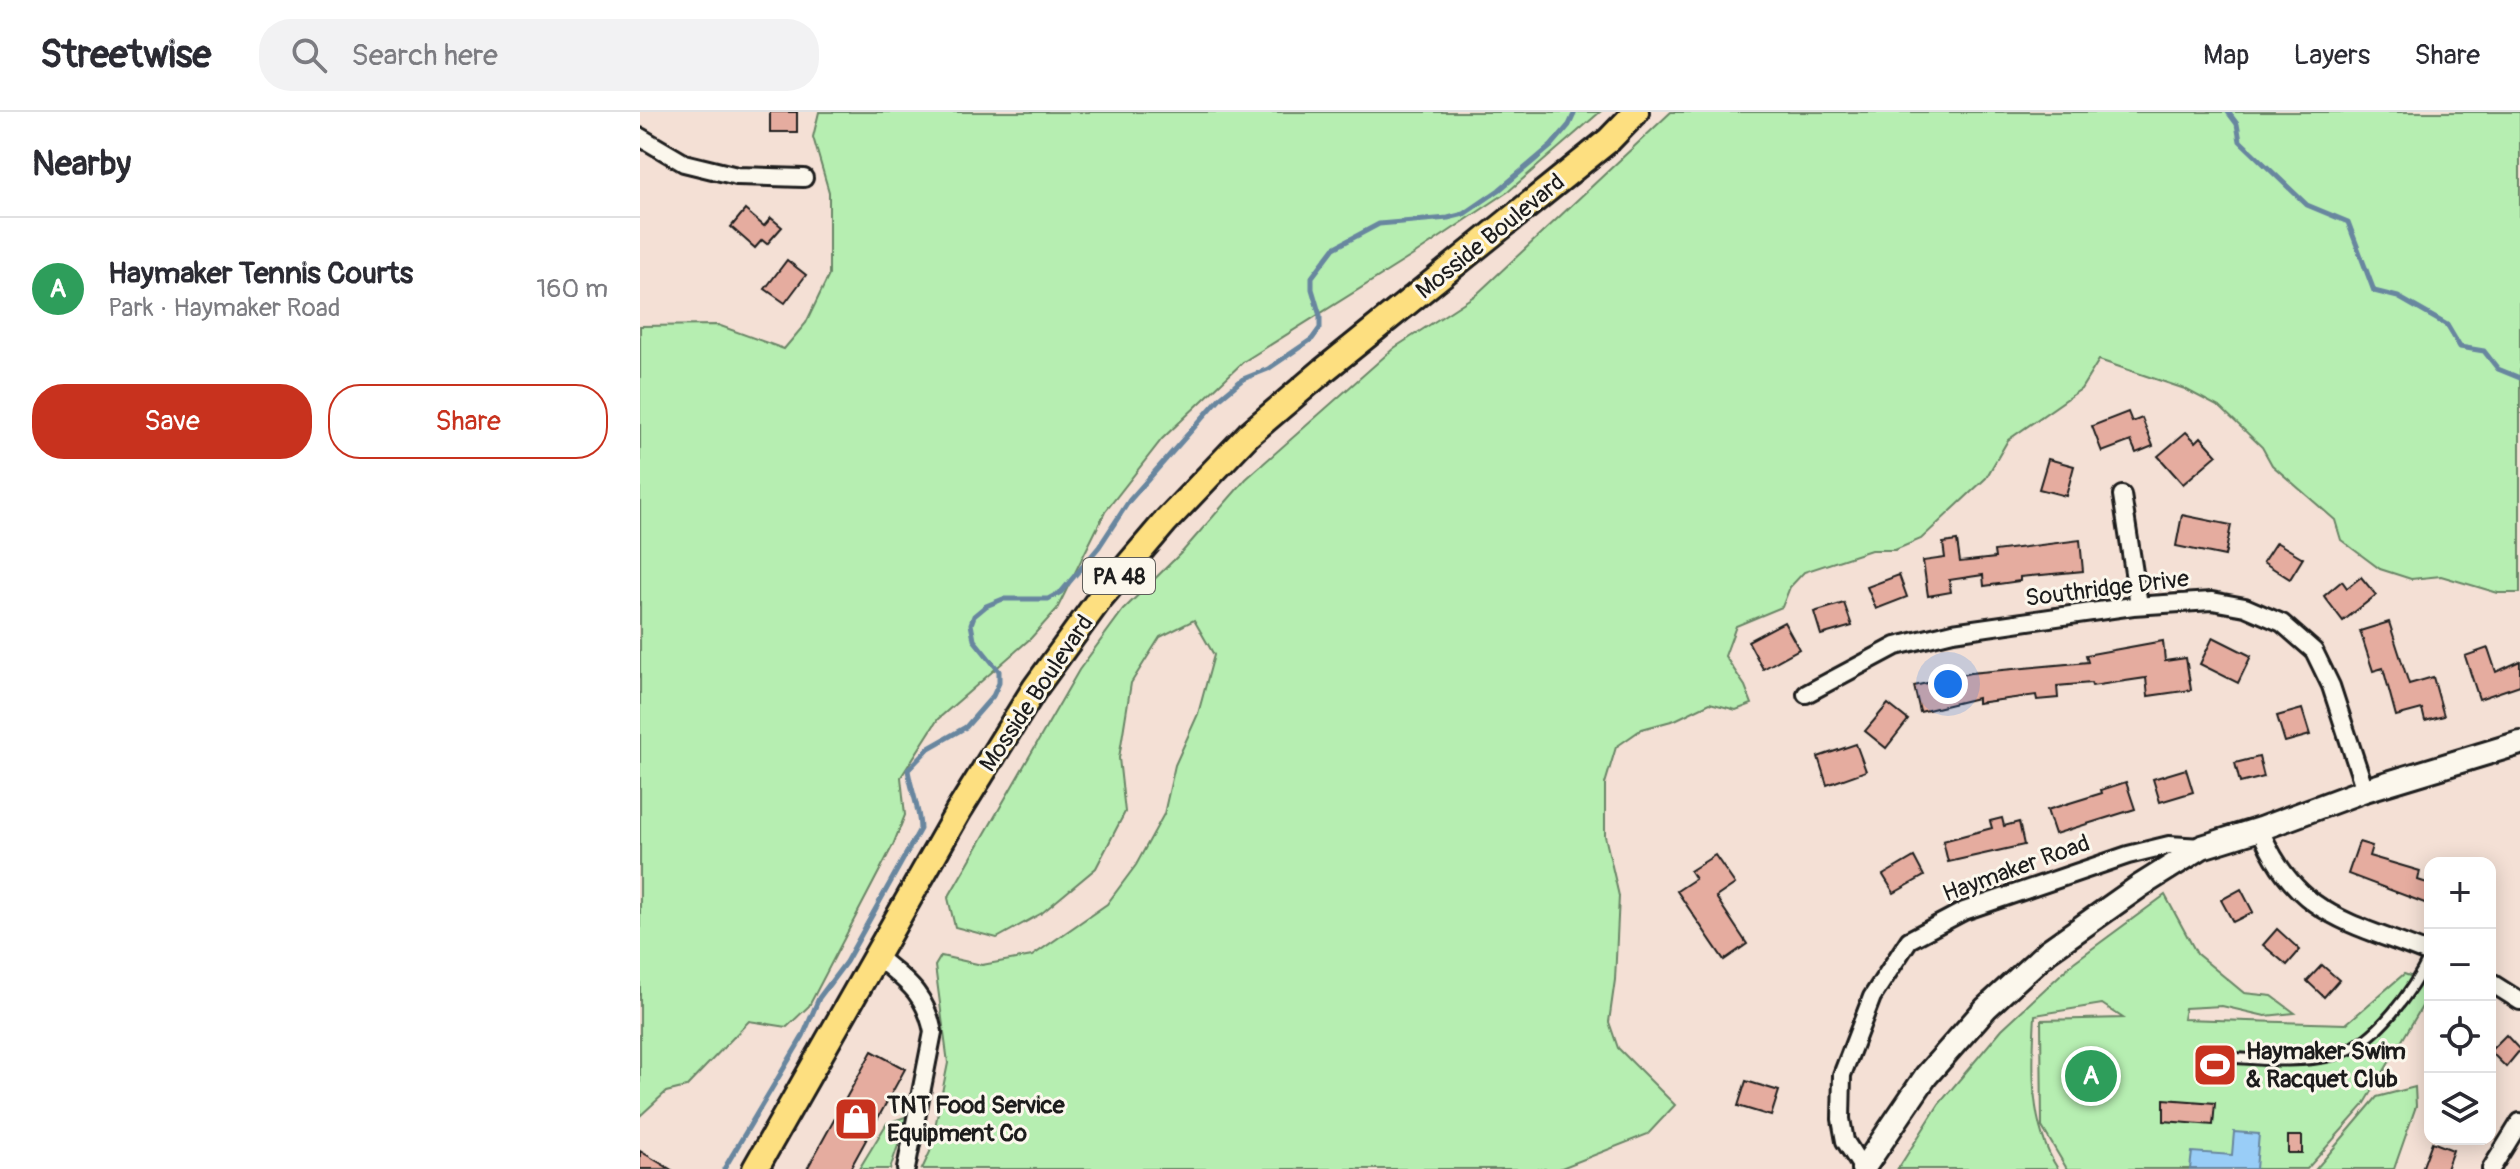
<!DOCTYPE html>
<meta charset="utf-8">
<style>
:root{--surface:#fff;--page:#f2f2f3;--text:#2b2b33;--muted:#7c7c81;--line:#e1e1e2;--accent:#c8321e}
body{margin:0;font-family:Pangolin,sans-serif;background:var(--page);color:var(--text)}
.controls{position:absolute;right:24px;bottom:24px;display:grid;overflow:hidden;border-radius:16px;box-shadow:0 4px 20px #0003}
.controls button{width:72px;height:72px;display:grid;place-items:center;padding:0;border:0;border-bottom:2px solid var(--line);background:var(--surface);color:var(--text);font:40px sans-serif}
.you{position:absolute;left:1308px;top:572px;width:28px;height:28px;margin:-20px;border:6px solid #fff;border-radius:50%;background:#1a73e8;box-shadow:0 0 0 12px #1a73e833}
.badge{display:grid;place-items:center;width:52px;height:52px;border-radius:50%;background:var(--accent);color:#fff;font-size:26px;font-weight:700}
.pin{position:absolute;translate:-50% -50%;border:4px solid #fff;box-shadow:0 2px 8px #0006}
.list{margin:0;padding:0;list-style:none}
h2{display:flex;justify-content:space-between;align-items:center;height:104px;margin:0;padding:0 32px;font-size:34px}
h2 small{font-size:26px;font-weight:400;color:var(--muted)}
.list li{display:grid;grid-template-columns:52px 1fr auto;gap:24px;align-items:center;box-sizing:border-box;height:144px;padding:0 32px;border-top:2px solid var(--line)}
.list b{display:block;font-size:30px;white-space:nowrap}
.list p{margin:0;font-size:26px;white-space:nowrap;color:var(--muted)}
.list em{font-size:26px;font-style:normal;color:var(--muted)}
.actions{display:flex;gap:16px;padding:24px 32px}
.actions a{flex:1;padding:18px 0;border:2px solid var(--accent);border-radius:32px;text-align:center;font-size:28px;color:var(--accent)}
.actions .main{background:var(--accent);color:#fff}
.icon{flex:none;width:44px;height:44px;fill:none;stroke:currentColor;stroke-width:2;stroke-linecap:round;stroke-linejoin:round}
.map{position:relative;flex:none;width:1880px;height:1057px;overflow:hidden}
header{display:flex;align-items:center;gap:48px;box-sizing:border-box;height:112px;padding:0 40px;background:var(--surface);border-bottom:2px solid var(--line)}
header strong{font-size:38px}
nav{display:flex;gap:44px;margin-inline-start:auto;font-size:28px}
.search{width:560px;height:72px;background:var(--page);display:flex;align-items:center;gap:20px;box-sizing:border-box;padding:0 28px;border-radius:32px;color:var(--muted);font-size:30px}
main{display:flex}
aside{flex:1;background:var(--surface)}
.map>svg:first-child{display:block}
.green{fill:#b6eeb1;stroke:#698566;stroke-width:2}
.water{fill:#99cdf7;stroke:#67869f;stroke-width:2}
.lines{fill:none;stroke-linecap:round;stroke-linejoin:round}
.stream{stroke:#67869f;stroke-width:5}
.building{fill:#e5ac9f;stroke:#1c1c1c;stroke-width:2}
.lane-casing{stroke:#1c1c1c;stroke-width:14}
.street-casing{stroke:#1c1c1c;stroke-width:22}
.secondary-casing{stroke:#1c1c1c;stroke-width:28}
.primary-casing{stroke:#1c1c1c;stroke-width:30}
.lane{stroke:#fbf7ec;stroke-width:8}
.street{stroke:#fbf7ec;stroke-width:16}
.secondary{stroke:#fbf7ec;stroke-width:22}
.primary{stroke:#fddf80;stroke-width:24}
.labels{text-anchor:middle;stroke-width:6;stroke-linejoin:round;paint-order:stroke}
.shield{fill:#fbf7ec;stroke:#5f5e5a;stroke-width:2}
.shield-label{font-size:22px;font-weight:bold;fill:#1c1c1c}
.street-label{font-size:24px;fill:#1c1c1c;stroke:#fbf7ec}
.poi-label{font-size:24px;font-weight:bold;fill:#1c1c1c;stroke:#fbf7ec;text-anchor:start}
</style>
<header>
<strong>Streetwise</strong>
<div class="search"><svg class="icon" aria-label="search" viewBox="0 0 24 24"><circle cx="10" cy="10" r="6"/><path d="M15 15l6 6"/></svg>Search here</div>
<nav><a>Map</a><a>Layers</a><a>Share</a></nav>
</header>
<main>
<aside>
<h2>Nearby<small></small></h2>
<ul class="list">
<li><span class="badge" style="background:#2e9e5b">A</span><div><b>Haymaker Tennis Courts</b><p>Park · Haymaker Road</p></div><em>160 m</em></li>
</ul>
<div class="actions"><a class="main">Save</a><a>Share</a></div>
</aside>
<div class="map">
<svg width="1880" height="1057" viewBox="0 0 1880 1057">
<rect width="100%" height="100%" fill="#f4e0d5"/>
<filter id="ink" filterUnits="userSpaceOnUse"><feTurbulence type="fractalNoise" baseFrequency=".0125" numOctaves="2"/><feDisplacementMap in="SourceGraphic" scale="16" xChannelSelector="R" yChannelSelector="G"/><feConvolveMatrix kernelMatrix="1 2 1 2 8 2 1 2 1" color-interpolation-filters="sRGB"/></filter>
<g filter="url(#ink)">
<g class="green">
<polygon points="179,0 960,0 869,79 775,142 603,250 522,327 465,400 417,497 391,526 298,607 261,665 265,703 253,733 169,894 147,915 109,909 46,975 26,980 0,1004 0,214 78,213 144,237 166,211 189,163 189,80 173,25"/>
<polygon points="1031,0 1880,0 1880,481 1858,481 1801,464 1771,467 1740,457 1701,428 1695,408 1632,353 1622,335 1581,296 1545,277 1459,248 1441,277 1368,328 1346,366 1281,427 1255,438 1231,438 1164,460 1150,475 1142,495 1096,514 1085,544 1105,574 1112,592 1096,598 1070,591 1035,608 1002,617 976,635 965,672 965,724 979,784 975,868 969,910 978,936 1035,993 1008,1022 919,1057 282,1057 290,1040 308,951 295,854 301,844 342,853 392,844 467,792 496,753 524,702 535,653 558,602 574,543 554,508 520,525 491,571 479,646 485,700 456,756 402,801 357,826 315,815 308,786 439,558 483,498 543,439 606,367 754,236 837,182"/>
<path d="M1525,783L1557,842L1604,881L1632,884L1655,901L1625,904L1582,894L1545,896L1543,907L1706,912L1764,862L1790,871V881L1724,993L1667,1057H1427L1402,1015L1401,908L1483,906L1462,892L1395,903C1392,954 1389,1013 1418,1057H1258L1299,992L1362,917L1434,850Z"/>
<polygon points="1775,975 1776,994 1754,1057 1676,1057 1737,985"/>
<polygon points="268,1004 250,1057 219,1057 247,1011"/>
</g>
<polygon class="water" points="1594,1020 1619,1022 1616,1057 1550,1057 1552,1040 1592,1043"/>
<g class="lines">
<g class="stream">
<polyline points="1588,0 1597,12 1600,29 1667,93 1708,110 1734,179 1758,185 1807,213 1820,235 1844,239 1858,257 1880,266"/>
<path d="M84,1057L163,924L179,886L206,850L280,717C280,697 271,678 268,658L289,636L326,615L353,584L359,571V559L334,528L331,512L334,504L346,494L363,487H408L421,480L459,435L489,389L580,286L603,267L628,257L672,227L680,216V204L672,177V165L694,136L739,112L808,106L824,102L859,78L911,34L929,13L935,0"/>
</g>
</g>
<g class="building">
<rect x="130" y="0" width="27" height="20"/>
<polygon points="105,98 124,114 131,106 142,115 127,132 122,128 115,136 91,115"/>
<polygon points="147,148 166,163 145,191 125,177"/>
<polygon points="1488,300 1492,310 1502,306 1513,334 1496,341 1491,329 1462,340 1452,314"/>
<polygon points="1546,320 1556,330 1561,325 1577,343 1543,372 1518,344"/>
<polygon points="1408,347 1434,354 1426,384 1399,377"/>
<polygon points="1542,403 1591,413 1585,444 1536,434"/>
<polygon points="1440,428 1443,459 1380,465 1380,469 1344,474 1343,463 1309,468 1311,480 1288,484 1283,449 1305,446 1303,431 1317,429 1320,450 1355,446 1354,439"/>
<polygon points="1636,430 1663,446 1650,467 1623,450"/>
<polygon points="1259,463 1267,485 1236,497 1227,475"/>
<polygon points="1721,465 1736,483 1703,509 1684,484 1702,469 1707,476"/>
<polygon points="1204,491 1212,514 1181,523 1174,500"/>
<polygon points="1144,510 1159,537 1123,557 1108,529"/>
<polygon points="1749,510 1769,572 1793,565 1804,604 1785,609 1782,597 1756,604 1743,556 1733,559 1720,519"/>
<polygon points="1573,525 1611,544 1598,571 1560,552"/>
<polygon points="1523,529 1525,549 1546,546 1551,578 1508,584 1506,566 1452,574 1451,571 1417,574 1418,586 1397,588 1396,583 1337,591 1337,586 1280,600 1274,574 1330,561 1448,550 1446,543"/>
<polygon points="1848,536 1856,560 1880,549 1880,573 1839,587 1825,544"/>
<polygon points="1248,592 1268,608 1246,636 1225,619"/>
<polygon points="1662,597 1670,623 1645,630 1637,604"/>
<polygon points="1216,632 1226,659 1187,673 1178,645"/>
<polygon points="1619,645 1624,665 1600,671 1595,651"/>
<polygon points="1546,657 1553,680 1520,690 1513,667"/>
<polygon points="1486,670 1495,697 1415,722 1407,698 1462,681 1461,678"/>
<polygon points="1362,706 1364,714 1379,710 1384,733 1308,750 1303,729 1352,716 1350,709"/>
<polygon points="1719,730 1732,734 1729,744 1780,759 1778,768 1790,772 1790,793 1708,762"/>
<polygon points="1075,743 1095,772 1076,785 1107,832 1084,848 1037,779 1055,767 1050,759"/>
<polygon points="1274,745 1284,764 1254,781 1243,763"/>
<polygon points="1601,777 1613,800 1593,810 1581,788"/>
<polygon points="1637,817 1660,838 1647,853 1623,833"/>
<polygon points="1682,853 1699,868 1684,885 1667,869"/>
<polygon points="1866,923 1880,938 1866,955 1850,939"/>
<polygon points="232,939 265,957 210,1057 167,1057"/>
<polygon points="1106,969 1139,979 1131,1004 1098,994"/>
<polygon points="1524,987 1575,991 1573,1013 1524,1009"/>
<rect x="1648" y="1024" width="14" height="17"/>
<polygon points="1792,1030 1813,1038 1806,1057 1782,1057"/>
<polygon points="0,1039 30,1057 0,1057"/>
</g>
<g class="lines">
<g class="lane-casing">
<path id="lane" d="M1567,944C1609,946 1657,954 1698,942C1737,930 1773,878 1790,843"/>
</g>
<g class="street-casing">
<g id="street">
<polyline points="0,25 44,51 97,64 164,66"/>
<polyline points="1482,383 1499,493"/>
<polyline points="1166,582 1256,534 1313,520 1493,494 1572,489 1605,495 1642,511 1674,539 1691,574 1725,678"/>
<path d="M1620,717C1655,805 1712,810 1790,842"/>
<path d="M236,844C266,869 285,880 293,920L266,1057"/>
<polyline points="1850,870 1880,889"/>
<polyline points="1223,1057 1205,1029 1201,1007 1202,963 1232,885 1269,828 1324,799 1488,743 1529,733 1562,735"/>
<polyline points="1851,1057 1880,1010"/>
</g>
</g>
<g class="secondary-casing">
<polyline id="secondary" points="1223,1057 1286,964 1346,896 1408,839 1500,774 1562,735 1620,717 1725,678 1880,631"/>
</g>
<g class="primary-casing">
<polyline id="primary" points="115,1057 318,700 395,576 461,485 525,410 609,322 684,258 969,28 996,0"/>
</g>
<use href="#lane" class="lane"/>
<use href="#street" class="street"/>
<use href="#secondary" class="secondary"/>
<use href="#primary" class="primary"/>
</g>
</g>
<defs>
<g id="stadium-square" transform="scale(2.3)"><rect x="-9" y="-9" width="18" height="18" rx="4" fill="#c8321e" stroke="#fbf7ec"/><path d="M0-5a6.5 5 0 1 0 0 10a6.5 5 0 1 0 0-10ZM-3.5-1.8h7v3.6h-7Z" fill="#fff"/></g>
<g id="shop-square" transform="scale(2.3)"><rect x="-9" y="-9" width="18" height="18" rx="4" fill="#c8321e" stroke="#fbf7ec"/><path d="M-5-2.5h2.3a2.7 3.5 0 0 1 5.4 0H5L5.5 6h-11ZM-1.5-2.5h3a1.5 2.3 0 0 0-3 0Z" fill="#fff"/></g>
</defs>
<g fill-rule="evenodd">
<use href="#stadium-square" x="1575" y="953"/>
<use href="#shop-square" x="216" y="1007"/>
</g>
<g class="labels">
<rect class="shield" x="443" y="446" width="72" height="36" rx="6"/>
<g class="shield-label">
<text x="479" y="472">PA 48</text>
</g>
<g class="street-label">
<text transform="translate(850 124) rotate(-39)" y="8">Mosside Boulevard</text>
<text transform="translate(1467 476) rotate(-7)" y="8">Southridge Drive</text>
<text transform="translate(396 581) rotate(-56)" y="8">Mosside Boulevard</text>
<text transform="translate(1376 756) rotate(-20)" y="8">Haymaker Road</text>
</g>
<g class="poi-label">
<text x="1606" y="947">Haymaker Swim<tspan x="1606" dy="28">&amp; Racquet Club</tspan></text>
<text x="247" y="1001">TNT Food Service<tspan x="247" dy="28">Equipment Co</tspan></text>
</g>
</g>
</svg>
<div class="controls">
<button>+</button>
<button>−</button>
<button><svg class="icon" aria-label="locate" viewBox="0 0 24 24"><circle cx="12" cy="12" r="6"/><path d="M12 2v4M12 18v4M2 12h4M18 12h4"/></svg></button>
<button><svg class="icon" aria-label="layers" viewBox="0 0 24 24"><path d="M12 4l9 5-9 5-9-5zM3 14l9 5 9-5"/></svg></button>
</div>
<div class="you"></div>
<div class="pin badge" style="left:1451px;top:964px;background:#2e9e5b">A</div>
</div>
</main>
